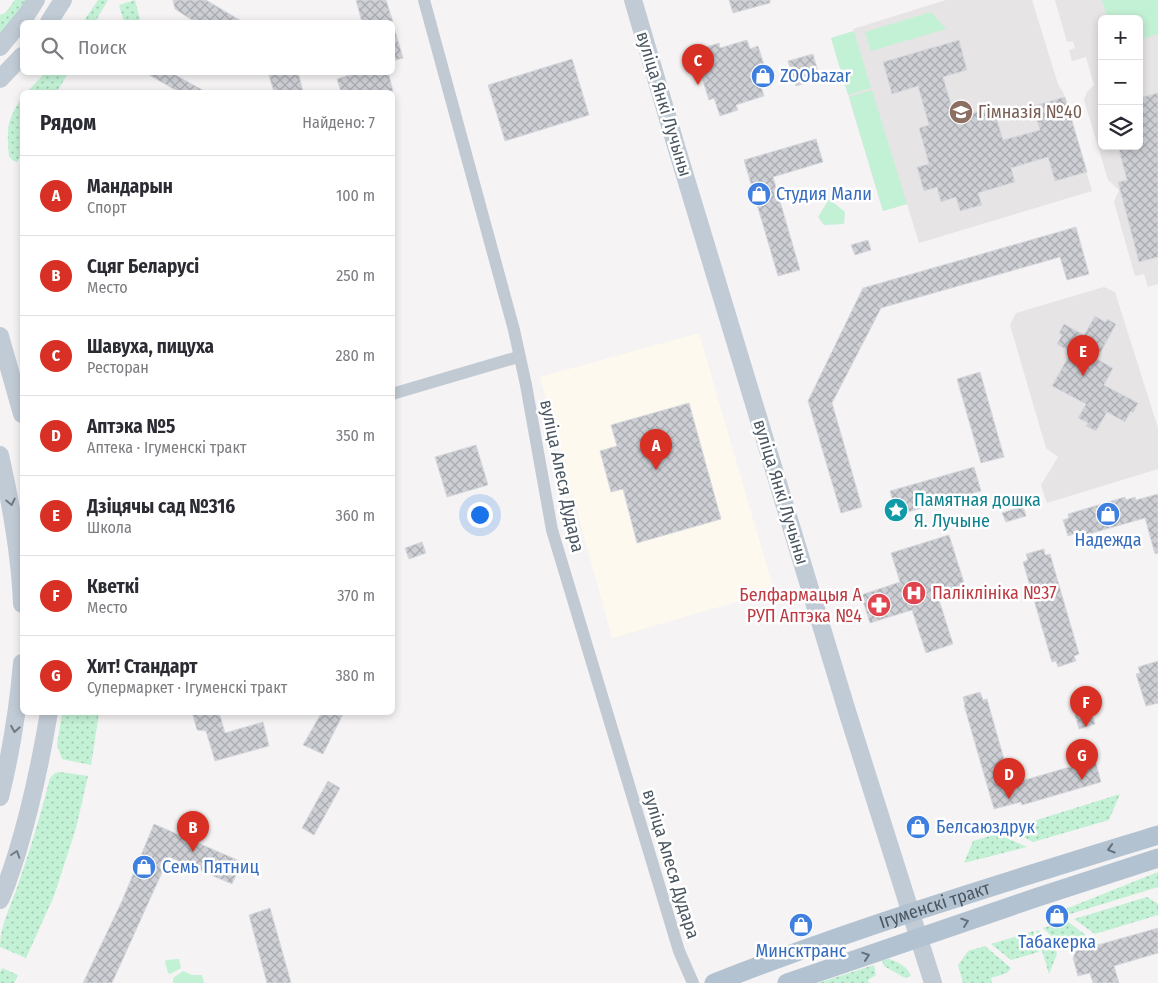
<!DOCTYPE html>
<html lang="ru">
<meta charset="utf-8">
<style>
:root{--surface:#fff;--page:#f2f2f3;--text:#2b2b33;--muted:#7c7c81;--line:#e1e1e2;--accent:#d93025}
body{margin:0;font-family:"Fira Sans Condensed",sans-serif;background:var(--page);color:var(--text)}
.controls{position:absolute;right:15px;top:15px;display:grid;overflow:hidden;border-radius:8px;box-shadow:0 2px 8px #0003}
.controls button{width:45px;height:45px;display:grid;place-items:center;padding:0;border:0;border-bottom:1px solid var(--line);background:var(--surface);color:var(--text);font:25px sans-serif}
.you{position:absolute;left:479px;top:514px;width:18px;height:18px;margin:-12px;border:4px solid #fff;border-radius:50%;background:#1a73e8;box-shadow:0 0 0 8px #1a73e833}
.badge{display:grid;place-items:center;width:32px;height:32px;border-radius:50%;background:var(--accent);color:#fff;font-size:16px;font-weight:700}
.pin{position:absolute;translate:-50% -41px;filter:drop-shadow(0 1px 2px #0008)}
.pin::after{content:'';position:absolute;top:26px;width:18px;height:15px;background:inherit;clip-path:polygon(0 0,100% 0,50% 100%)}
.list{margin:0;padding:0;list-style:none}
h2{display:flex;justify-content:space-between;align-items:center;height:65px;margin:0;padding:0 20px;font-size:21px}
h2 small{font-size:16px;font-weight:400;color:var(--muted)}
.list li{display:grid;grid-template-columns:32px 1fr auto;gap:15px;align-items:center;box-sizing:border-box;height:80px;padding:0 20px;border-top:1px solid var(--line)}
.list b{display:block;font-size:19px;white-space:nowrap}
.list p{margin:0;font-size:16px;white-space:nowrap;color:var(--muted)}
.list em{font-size:16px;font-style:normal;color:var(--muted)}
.icon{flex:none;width:28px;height:28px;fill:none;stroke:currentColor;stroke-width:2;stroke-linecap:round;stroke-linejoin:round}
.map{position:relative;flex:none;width:1158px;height:983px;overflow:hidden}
.search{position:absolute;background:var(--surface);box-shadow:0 2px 8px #0003;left:20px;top:20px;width:375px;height:55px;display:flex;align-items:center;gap:12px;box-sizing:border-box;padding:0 18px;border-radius:8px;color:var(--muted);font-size:19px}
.panel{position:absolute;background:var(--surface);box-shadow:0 2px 8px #0003;left:20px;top:90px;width:375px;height:625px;border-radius:8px}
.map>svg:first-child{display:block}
.commercial{fill:#fdf9ef}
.education{fill:#e6e4e5;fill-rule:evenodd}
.grass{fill:url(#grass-dots)}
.park{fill:#c3f1d5}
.building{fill:url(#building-cross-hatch);stroke:#d7d9de}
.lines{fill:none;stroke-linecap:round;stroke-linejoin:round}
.street{stroke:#c1cad2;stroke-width:12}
.secondary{stroke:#c1cbd6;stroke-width:18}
.primary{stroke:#b3c2d1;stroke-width:19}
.oneway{stroke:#6e7984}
.oneway2{stroke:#64717d}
.labels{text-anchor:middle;stroke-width:5;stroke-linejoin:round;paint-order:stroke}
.shop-label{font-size:18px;fill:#366cbe;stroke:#fff;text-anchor:start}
.street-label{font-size:18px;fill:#4a5661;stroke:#fff}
.education-label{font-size:18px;fill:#785e54;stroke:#fff;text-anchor:start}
.culture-label{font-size:18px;fill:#0d838f;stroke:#fff;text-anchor:start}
.health-label{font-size:18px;fill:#be3a42;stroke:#fff;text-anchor:start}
</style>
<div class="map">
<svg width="1158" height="983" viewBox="0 0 1158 983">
<defs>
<pattern id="grass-dots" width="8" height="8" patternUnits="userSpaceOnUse" patternTransform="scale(1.25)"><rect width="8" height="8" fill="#c3f1d5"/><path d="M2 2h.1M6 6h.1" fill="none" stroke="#a0c6b0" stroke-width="1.8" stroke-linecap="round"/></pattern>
<pattern id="building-cross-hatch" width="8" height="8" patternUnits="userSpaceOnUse" patternTransform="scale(1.25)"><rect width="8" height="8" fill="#cdcfd5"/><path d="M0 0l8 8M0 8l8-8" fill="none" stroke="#a8abb0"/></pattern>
</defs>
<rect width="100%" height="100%" fill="#f5f3f3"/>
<polygon class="commercial" points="699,333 774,591 612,638 540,377"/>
<g class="education">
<polygon points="946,0 1032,0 1058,84 1063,92 1092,191 919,243 907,204 883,211 831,38 854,31 853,29"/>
<path d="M1055,0H1158V284L1148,287L1144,274L1135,276L1114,202L1119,190L1108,180L1084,100L1087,92L1094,85L1086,57L1072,61L1069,50L1075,48L1073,41L1067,42ZM1102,19H1139V146H1102Z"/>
<polygon points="1104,287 1115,292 1158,428 1158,469 1047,503 1041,485 1058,457 1046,448 1010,325 1016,313"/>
</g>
<g class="grass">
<polygon points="15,0 30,0 0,39 0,15 5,13"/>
<polygon points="98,0 108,0 95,22 83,22"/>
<polygon points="135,0 140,20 124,22 119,5"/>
<polygon points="49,73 68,73 57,92 27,92 45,73"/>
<path d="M22,98V153L17,162L12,160L9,156C7,130 6,120 22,98Z"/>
<polygon points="62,713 99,713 91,765 62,759 57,745"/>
<path d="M60,772L88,776L76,828L54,896L26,958L0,947C0,925 11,906 18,885C30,850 41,814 50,778L55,773Z"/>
<polygon points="1120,794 1109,820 1033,842 1008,829"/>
<polygon points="997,834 1027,847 964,863 973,841"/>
<polygon points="1158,872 1158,887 1067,915 1063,910"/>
<polygon points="1147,897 1158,904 1158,915 1095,934 1074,919"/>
<polygon points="1067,921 1088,937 1061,945 1043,928"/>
<polygon points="1038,930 1055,947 1057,954 1049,974 1036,931"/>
<polygon points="1033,931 1039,952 1011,960 991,944"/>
<polygon points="985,946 1011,968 1007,973 991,978 992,983 963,983 958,965 968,951"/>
<path d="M889,959C898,962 907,966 911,976L905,978L884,966L882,960Z"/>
<polygon points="874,965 876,975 868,980 869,983 818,983"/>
<polygon points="2,968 18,975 14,983 0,983 0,972"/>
</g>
<g class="park">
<polygon points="1102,0 1158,0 1158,34 1139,40 1139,19 1108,19"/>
<polygon points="931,12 946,29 871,51 865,32"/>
<polygon points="854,31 871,88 848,95 831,38"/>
<polygon points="872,90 907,204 883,211 849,97"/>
<polygon points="829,199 845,212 844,224 824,225 818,217"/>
<polygon points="179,959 181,968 170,974 168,973 165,962 166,960"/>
<polygon points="183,971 192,975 202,975 204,983 173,983 173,978"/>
</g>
<g class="building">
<polygon points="173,0 206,0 243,22 195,22 175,9"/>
<polygon points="356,0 386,0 393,22 362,22"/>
<polygon points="729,0 770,0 770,3 733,13"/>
<polygon points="395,31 403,58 392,61 392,32"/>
<polygon points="747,40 750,49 758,46 769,80 760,83 764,96 736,105 738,110 720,116 714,98 709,100 698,66 705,64 700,49 719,43 720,48"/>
<polygon points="959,40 967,70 943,77 955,118 993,107 1003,140 1040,130 1033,106 1065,97 1087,172 1055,181 1048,157 1011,168 1015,182 978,193 982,205 960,211 956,197 941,202 937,187 924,191 917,167 929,164 919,128 929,125 918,86 892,94 883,62"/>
<polygon points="813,54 820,79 796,86 788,61"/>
<polygon points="572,59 589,115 505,141 488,85"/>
<polygon points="144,72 170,72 206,92 179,92"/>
<polygon points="268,72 298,72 303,92 274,92"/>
<polygon points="359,72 388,72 393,91 388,92 341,92 337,79"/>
<polygon points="1158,93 1158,257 1139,262 1118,182 1127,180 1118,146 1139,146 1139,98"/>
<polygon points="816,139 823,162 773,177 800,270 778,276 744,160"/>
<polygon points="1076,227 1089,274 1067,280 1060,257 881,308 832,403 862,507 841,513 808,401 863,288"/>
<polygon points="868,240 871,250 855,255 851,245"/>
<polygon points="1095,316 1105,322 1107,319 1116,324 1097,359 1113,368 1104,385 1138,403 1133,413 1131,411 1125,422 1107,412 1096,431 1086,426 1088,423 1078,418 1086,404 1052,386 1071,352 1057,344 1062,335 1059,333 1064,324 1084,335"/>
<polygon points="980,372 1004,457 981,463 957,379"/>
<polygon points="689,403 721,519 637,543 623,489 611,492 600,451 617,446 611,425"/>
<polygon points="476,445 488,485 447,497 435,457"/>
<polygon points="974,467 981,491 897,515 890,491"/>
<polygon points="1158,494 1158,553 1155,554 1145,518 1075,538 1074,534 1068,536 1063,520 1069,518 1068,514 1125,497 1126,500 1135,497 1136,500"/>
<polygon points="1023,506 1026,516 1006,522 1002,513"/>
<polygon points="949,535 967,592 939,600 953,644 926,653 912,610 870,623 861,595 900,582 891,553"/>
<polygon points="422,542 426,553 409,559 405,548"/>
<polygon points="1044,549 1045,555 1050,554 1079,654 1074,656 1076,661 1058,667 1056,661 1052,662 1023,562 1028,560 1026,554"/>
<polygon points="1158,661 1158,703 1146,706 1136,674 1140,673 1138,667"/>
<polygon points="980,692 983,700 987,699 1011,784 1073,766 1072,763 1094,756 1101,782 1022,805 1021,802 994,809 964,705 965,705 963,697"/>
<polygon points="1091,711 1095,724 1079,729 1075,715"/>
<polygon points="192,712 219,712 225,733 263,722 269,746 215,761 206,731 197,730"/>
<polygon points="322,712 344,712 323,754 303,745"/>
<polygon points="328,781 340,788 314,835 302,828"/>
<polygon points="154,824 242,862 232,884 169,857 112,983 83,983 122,901"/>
<polygon points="270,908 288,972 291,983 267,983 249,915"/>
<polygon points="1158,928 1158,953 1114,966 1119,983 1093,983 1090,973 1078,976 1073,958 1076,951"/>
</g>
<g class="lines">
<g class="street">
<polyline points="424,0 514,330 526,385 552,530 679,951 693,983"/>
<polyline points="392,394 518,357"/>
</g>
<g class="secondary">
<polyline points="633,0 676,146 847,711 933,983"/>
<polyline points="49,22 63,0"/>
<polyline points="0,47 27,14 36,0"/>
<polyline points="0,79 22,56"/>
<polyline points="0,336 22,414"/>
<path d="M0,455C11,504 20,553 22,604"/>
<path d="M0,797C11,753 18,709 22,663"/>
<path d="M0,900C7,885 12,869 17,853C31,807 41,760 49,712"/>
</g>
<g class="primary">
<path id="s1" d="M714,983C860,926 1009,881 1158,835"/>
<polyline points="787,983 1038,897 1158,858"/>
</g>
</g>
<defs><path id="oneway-chevron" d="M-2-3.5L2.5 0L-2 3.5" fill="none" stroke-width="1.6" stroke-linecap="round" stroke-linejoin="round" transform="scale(1.25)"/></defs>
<g class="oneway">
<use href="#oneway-chevron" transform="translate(11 502) rotate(78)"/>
<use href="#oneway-chevron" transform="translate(15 729) rotate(99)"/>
<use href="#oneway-chevron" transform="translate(16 854) rotate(-72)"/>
</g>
<g class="oneway2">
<use href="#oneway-chevron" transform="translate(1111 849) rotate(163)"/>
<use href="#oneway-chevron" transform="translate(965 922) rotate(-19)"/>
<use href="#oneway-chevron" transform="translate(866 956) rotate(-18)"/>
</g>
<defs>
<g id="shop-disc" transform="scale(1.25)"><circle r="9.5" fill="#3f7fe0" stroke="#fff"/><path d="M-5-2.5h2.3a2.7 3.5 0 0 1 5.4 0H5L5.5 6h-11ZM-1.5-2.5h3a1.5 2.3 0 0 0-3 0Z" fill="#fff"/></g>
<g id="school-disc" transform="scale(1.25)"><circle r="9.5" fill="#8d6e63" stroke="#fff"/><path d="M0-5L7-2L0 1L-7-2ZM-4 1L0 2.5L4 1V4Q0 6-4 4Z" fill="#fff"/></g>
<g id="sight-disc" transform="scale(1.25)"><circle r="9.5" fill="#0f9aa8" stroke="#fff"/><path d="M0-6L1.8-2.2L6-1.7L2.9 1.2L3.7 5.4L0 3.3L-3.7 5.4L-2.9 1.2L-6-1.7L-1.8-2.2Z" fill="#fff"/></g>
<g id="hospital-disc" transform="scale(1.25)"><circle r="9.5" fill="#e0444e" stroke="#fff"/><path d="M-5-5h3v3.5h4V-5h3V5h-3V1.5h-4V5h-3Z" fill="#fff"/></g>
<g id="pharmacy-disc" transform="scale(1.25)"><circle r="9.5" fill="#e0444e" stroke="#fff"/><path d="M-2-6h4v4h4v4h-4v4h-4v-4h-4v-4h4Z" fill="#fff"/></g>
</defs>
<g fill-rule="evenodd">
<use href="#shop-disc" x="763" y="76"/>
<use href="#school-disc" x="961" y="112"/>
<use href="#shop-disc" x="759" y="194"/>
<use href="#sight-disc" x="896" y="510"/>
<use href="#shop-disc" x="1108" y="514"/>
<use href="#hospital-disc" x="914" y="593"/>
<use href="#pharmacy-disc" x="879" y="605"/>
<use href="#shop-disc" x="918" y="827"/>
<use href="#shop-disc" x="144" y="867"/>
<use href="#shop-disc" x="1057" y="916"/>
<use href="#shop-disc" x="801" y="925"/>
</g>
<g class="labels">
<g class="shop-label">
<text x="780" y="82">ZOObazar</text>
<text x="776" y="200">Студия Мали</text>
<text x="1108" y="546" text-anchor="middle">Надежда</text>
<text x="936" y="833">Белсаюздрук</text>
<text x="162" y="873">Семь Пятниц</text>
<text x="1057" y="948" text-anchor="middle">Табакерка</text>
<text x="801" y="957" text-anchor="middle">Минсктранс</text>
</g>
<g class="street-label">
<text transform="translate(664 104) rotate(73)" y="6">вуліца Янкі Лучыны</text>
<text transform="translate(562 476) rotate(78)" y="6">вуліца Алеся Дудара</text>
<text transform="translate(781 492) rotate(73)" y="6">вуліца Янкі Лучыны</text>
<text transform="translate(671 864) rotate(73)" y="6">вуліца Алеся Дудара</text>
<text dy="6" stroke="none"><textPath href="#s1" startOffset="234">Ігуменскі тракт</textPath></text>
</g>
<g class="education-label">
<text x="978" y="118">Гімназія №40</text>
</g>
<g class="culture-label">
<text x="914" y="506">Памятная дошка<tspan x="914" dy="21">Я. Лучыне</tspan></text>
</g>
<g class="health-label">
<text x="932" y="599">Паліклініка №37</text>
<text x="862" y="601" text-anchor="end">Белфармацыя А<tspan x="862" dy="21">РУП Аптэка №4</tspan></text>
</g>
</g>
</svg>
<div class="controls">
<button>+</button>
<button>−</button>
<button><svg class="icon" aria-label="layers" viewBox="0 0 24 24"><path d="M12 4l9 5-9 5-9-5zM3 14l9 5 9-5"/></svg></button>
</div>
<div class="you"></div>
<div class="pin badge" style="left:656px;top:470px">A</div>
<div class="pin badge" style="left:193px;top:852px">B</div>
<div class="pin badge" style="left:698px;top:85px">C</div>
<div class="pin badge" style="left:1009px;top:799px">D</div>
<div class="pin badge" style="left:1083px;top:376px">E</div>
<div class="pin badge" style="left:1086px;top:727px">F</div>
<div class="pin badge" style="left:1082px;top:780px">G</div>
<div class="search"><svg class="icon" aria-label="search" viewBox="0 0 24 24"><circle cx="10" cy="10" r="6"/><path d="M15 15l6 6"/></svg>Поиск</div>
<section class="panel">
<h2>Рядом<small>Найдено: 7</small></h2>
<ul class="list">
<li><span class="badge">A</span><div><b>Мандарын</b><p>Спорт</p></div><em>100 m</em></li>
<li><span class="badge">B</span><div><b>Сцяг Беларусі</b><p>Место</p></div><em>250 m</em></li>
<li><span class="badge">C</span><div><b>Шавуха, пицуха</b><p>Ресторан</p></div><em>280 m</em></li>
<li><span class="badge">D</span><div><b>Аптэка №5</b><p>Аптека · Ігуменскі тракт</p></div><em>350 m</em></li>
<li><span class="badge">E</span><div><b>Дзіцячы сад №316</b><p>Школа</p></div><em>360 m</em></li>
<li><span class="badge">F</span><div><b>Кветкі</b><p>Место</p></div><em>370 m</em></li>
<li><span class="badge">G</span><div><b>Хит! Стандарт</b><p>Супермаркет · Ігуменскі тракт</p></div><em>380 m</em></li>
</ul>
</section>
</div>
